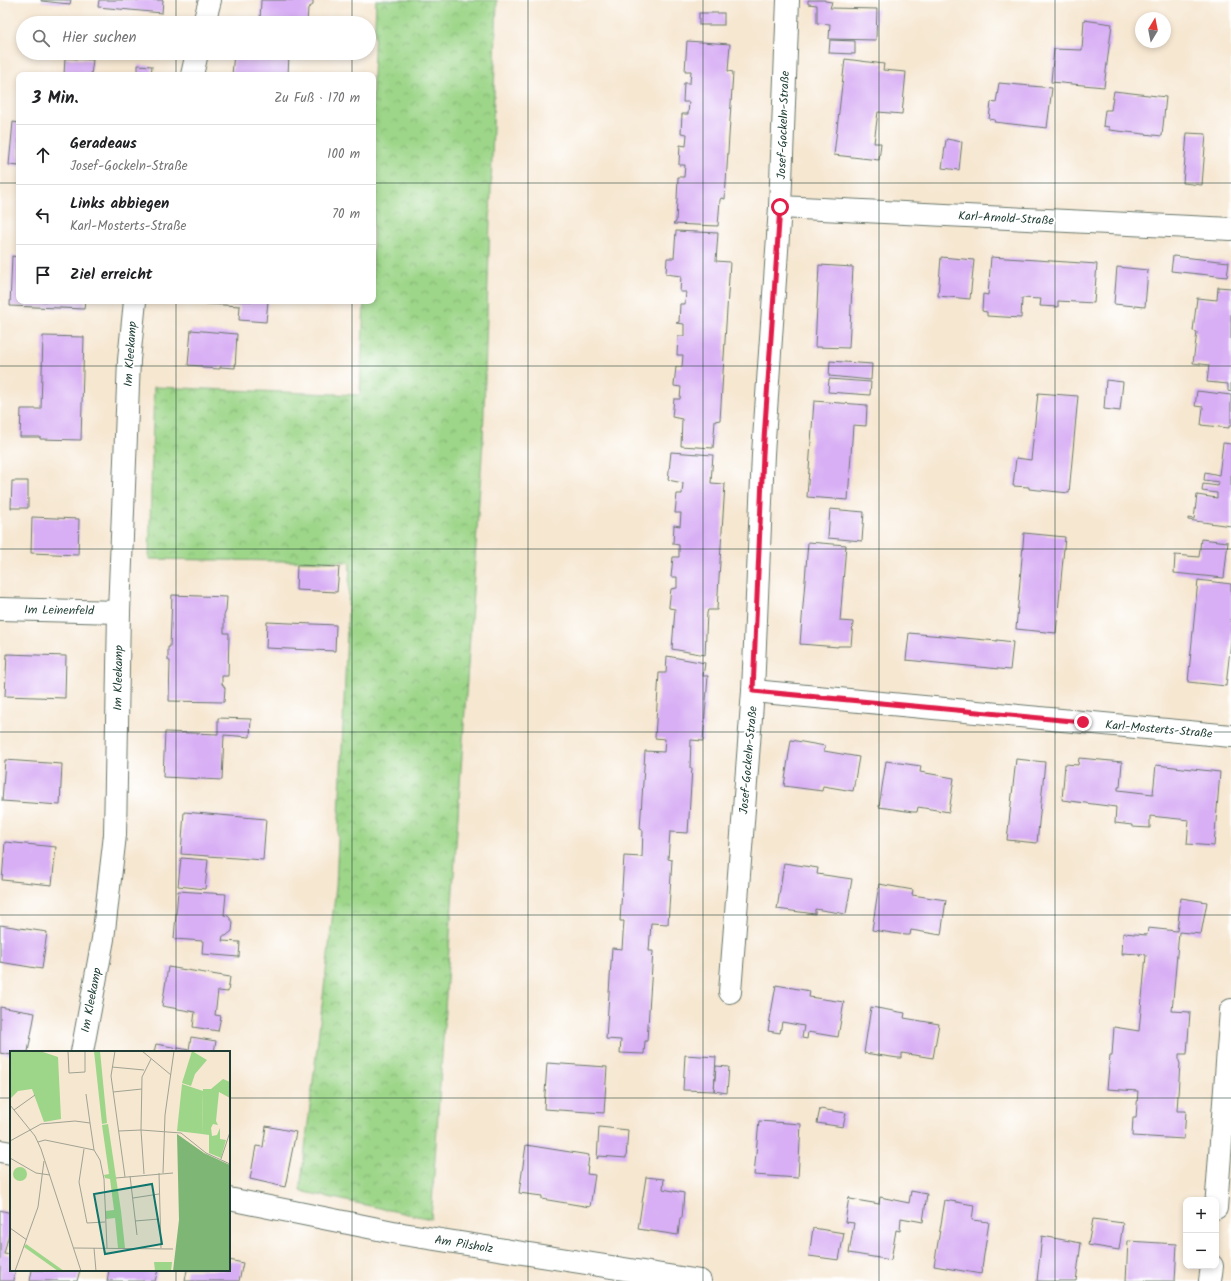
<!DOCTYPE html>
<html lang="de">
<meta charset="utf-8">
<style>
:root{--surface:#fff;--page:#f2f2f2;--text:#202124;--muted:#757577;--line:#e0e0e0}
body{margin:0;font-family:Kalam,sans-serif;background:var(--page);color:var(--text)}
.controls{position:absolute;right:12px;bottom:12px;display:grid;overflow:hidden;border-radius:8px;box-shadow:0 2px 6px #0003}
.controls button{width:36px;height:36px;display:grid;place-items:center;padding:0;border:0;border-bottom:1px solid var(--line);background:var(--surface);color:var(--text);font:20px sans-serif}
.compass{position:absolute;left:1135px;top:12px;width:36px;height:36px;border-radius:50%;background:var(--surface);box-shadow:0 2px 6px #0003;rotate:10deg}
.stop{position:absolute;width:12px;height:12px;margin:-9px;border:3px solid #e11d48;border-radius:50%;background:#fff}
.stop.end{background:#e11d48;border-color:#fff;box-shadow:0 1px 4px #0008}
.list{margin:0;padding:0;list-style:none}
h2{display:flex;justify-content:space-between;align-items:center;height:52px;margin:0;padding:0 16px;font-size:17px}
h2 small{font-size:13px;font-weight:400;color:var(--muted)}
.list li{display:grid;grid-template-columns:26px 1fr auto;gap:12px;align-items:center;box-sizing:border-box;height:60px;padding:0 16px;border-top:1px solid var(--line)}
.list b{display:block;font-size:15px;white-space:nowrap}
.list p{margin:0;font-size:13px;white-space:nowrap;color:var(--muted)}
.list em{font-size:13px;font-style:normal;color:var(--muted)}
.icon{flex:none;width:22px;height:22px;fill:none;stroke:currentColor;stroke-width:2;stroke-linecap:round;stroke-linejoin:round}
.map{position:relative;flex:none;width:1231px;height:1281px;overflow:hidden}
.search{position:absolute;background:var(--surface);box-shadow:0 2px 6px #0003;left:16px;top:16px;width:360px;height:44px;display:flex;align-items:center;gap:10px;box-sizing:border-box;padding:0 14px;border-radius:22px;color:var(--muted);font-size:15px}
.panel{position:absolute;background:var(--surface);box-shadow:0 2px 6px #0003;left:16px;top:72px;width:360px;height:232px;border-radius:8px}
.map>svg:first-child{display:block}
.park{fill:url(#park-crowns);stroke:#5e8a5e}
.building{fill:#d8aff4}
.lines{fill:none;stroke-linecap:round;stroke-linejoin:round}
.minor-casing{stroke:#6a786b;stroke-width:24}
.minor{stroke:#fff;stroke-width:22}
.route{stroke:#e11d48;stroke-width:5}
.grid{fill:none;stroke:#1f3d34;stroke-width:1;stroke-opacity:0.55}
.labels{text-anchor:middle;stroke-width:4;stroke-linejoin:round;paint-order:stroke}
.street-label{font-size:12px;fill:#1f3d34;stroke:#fff}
.inset-road{fill:none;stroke:#a0a392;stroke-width:1}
.view{fill:#0f766e;fill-opacity:0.15;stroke:#0f766e;stroke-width:2}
.inset-edge{fill:none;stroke:#1f3d34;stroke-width:2}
</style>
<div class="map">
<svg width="1231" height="1281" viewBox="0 0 1231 1281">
<defs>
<pattern id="park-crowns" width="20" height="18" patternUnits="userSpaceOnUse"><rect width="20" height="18" fill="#9dd689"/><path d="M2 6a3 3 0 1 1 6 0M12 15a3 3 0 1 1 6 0" fill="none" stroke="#7faf71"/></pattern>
</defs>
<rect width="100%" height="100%" fill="#fff"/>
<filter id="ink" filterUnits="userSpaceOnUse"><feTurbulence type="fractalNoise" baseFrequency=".025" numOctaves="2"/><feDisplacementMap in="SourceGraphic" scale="8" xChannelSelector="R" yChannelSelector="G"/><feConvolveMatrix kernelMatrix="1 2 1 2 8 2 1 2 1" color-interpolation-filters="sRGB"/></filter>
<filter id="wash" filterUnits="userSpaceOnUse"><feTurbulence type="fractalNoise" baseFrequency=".012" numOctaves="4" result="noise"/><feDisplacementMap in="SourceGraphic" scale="16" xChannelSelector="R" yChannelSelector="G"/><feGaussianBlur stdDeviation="0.9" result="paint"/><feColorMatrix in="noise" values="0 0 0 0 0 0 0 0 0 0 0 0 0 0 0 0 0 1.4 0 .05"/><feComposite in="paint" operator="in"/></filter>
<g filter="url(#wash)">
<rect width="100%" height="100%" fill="#f6e7d1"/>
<polygon class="park" points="376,0 497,0 483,441 431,1219 300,1191 336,887 350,562 149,559 154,387 360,395 364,301 373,301 373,76"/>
<g id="blocks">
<g class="building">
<polygon points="41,0 71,0 70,4 41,1"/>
<polygon points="99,0 163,0 162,13 98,7"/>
<polygon points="261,0 313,0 313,5 308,8 307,23 244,23 244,20 260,21"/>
<polygon points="808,0 825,0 825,1 832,2 830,8 877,9 876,40 829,39 830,24 817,23 817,5 808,4"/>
<rect x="699" y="13" width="25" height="12"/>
<polygon points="1084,20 1112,24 1104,87 1051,82 1054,49 1082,50"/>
<polygon points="830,40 855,41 855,54 829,53"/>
<polygon points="687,41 730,44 728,71 733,72 729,136 725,199 721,198 720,200 718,226 673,224 676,222 678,177 684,177 685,165 679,165 679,163 680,145 686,146 687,134 681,133 682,114 688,114 689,102 683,102 684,83 690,83 691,71 685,71"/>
<polygon points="234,53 305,53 305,57 289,55 288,75 232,75"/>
<polygon points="65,58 93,60 91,75 64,75"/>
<polygon points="845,59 884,64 883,70 906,72 902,114 878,112 874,143 881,143 879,160 834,155"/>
<polygon points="138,65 152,66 151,75 138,75"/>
<polygon points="999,83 1052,88 1047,128 994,122 995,120 989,119 991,102 996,103"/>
<polygon points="1114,91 1166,97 1162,136 1109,130 1109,127 1103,126 1105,110 1111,110"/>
<polygon points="13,122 19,123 19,166 9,165"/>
<polygon points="1187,133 1206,134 1202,185 1183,183"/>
<polygon points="947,139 962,142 959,170 942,168 946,140"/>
<polygon points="676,231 718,233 716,261 730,262 720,420 715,421 713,448 681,446 682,419 672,417 674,399 680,399 681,387 674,386 674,385 676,367 682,367 683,355 677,355 678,336 684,336 684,324 676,323 679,322 680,304 685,304 686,292 680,292 681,276 666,274 667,258 674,258"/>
<polygon points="12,256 19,257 19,301 85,301 84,309 10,306"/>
<polygon points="1173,256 1229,262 1227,277 1171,271"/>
<polygon points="941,257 974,260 970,299 938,296"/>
<polygon points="991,257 1097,264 1094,303 1058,301 1058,307 1040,306 1041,299 1022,298 1021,318 987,316 987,312 982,311 983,294 988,295"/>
<polygon points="819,265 853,267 849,348 815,347"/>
<polygon points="1117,267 1148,270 1145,307 1114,304"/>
<polygon points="1218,287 1231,288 1231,392 1228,391 1228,384 1207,382 1209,365 1193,363 1197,332 1193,331 1197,298 1217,300"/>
<polygon points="194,301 268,301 266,322 239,320 240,306 193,303"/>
<polygon points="191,330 237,334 235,368 220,367 220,369 202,368 202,366 188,365"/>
<polygon points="43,336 84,337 81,440 40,439 40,437 20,437 21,409 41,409"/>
<polygon points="830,361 872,364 871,380 829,376"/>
<polygon points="829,379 871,382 870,395 828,392"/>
<polygon points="1106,380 1123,382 1120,411 1104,409"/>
<polygon points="1197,391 1231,395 1231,426 1229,426 1229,428 1201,425 1203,407 1195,406"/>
<polygon points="1038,393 1078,396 1069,493 1029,489 1029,487 1013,486 1016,458 1031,460"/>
<polygon points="814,401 867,405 866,426 853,425 848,500 807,497"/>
<polygon points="1223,443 1231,444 1231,526 1188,520 1188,518 1194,519 1197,495 1217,498 1217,493 1202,491 1203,484 1218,486 1219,482 1204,480 1205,472 1219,475"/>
<polygon points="671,452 713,455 711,482 711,483 725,484 717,609 717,610 708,610 707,613 705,655 672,649 675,609 669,608 669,606 671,589 677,588 677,577 671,577 673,557 679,557 679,545 673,544 674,525 680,526 681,513 675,513 677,494 682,494 683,483 668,480"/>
<polygon points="12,481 28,481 28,508 11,508"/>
<polygon points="830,509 864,512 862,541 828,538"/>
<polygon points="32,517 79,519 78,555 31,553"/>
<polygon points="1024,533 1065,537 1056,633 1016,629"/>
<polygon points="1201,539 1228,542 1224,578 1174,573 1175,555 1199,557"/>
<polygon points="808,542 846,545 840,621 853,622 851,646 838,646 838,647 800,644"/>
<polygon points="297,565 339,567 337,592 296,590"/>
<polygon points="1198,580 1231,584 1231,640 1226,686 1188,682"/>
<polygon points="172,595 227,597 226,611 224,615 224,633 229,633 228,676 222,676 222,684 225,688 224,702 169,701 170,661 168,660 168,647 170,647"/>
<polygon points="267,622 336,625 335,651 266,648"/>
<polygon points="909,633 997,641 997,640 1013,642 1010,670 906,660"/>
<polygon points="7,654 66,656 65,698 5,696"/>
<polygon points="667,656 705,663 703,676 708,676 703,741 691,740 690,768 692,768 688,833 670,832 668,859 672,860 668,924 651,923 649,951 653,951 647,1041 645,1041 644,1054 620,1053 621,1040 606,1039 612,948 622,949 624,921 620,921 624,856 642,857 643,830 640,829 645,751 664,752 665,739 655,738 659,673 666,673"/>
<polygon points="218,718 251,719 250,737 224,735 222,780 163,777 165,732 218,734"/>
<polygon points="791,740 825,746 824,751 859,757 853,791 823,786 822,791 784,786"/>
<polygon points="1079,758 1122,762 1120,787 1118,787 1118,790 1153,794 1156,765 1220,772 1214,846 1187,844 1189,820 1150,816 1150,828 1132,827 1132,825 1115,823 1116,807 1062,800 1065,764 1078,765"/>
<polygon points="1016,759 1045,762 1037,843 1007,840"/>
<polygon points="5,760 62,764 60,805 2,801"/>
<polygon points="886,761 921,766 920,772 954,778 949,812 918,807 917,812 913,812 879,807"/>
<polygon points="184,812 266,819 263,860 181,854"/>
<polygon points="5,842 56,847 52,885 2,880"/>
<polygon points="181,858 208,860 205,889 178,886"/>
<polygon points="784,863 818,868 817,874 852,879 846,914 815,909 815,914 777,909"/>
<polygon points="879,884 913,890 912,895 946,900 941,935 911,930 910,935 906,935 872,930"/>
<polygon points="178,891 226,894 224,915 228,916 233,922 232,931 226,936 223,936 222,941 240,942 239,957 202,954 203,941 174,939"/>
<polygon points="1181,898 1207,902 1201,934 1179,932 1172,1011 1190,1012 1187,1054 1179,1054 1179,1062 1180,1063 1177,1111 1186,1111 1184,1139 1132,1136 1133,1118 1136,1118 1138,1091 1107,1089 1110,1055 1112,1055 1114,1027 1139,1031 1146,955 1141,954 1140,956 1139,956 1139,954 1123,953 1123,955 1122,955 1123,933 1147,935 1148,928 1177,931"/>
<polygon points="0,925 47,932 42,969 0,962"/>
<polygon points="168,967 230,977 228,992 218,991 215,1015 221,1016 218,1031 193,1027 195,1012 162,1006"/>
<polygon points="776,985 810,991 809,997 844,1002 838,1037 808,1032 807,1039 802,1038 804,1026 782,1022 780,1033 768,1031"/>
<polygon points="0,1007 35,1013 28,1052 11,1052 11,1055 0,1053"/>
<polygon points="871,1007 905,1013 904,1018 939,1024 933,1058 902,1053 902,1058 898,1058 864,1053"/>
<polygon points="191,1037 216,1041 214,1052 154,1052 156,1044 189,1050"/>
<polygon points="685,1055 716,1057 714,1091 683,1090"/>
<polygon points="547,1063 607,1067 604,1113 544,1109"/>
<polygon points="716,1066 729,1067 727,1093 714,1091"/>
<polygon points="820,1109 846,1113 843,1127 817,1123"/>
<polygon points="759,1121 801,1124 798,1178 754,1175"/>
<polygon points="266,1126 296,1132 285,1187 250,1179 256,1146 263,1147"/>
<polygon points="599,1127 628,1130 626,1158 599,1156 597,1159"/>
<polygon points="526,1145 589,1155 587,1174 595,1175 590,1207 542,1199 542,1196 519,1193"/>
<polygon points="646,1177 664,1179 663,1189 684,1193 682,1218 680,1218 678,1235 638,1229"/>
<polygon points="911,1191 927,1194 923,1222 901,1218 900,1231 896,1230 891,1260 849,1253 854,1223 845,1222 849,1197 850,1199 879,1204 880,1197 909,1203"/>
<polygon points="945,1200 974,1205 972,1220 989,1222 981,1274 934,1266"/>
<polygon points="0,1210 11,1213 11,1225 4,1254 11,1255 11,1270 15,1270 14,1281 0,1281"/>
<polygon points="1093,1219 1123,1223 1119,1250 1088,1245"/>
<polygon points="813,1228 844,1233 839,1260 809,1256"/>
<polygon points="1042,1236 1081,1243 1076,1281 1037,1281"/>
<polygon points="1128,1241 1177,1244 1175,1281 1126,1281"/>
<polygon points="229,1260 243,1263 239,1281 185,1281 187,1270 229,1270"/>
<polygon points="32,1270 80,1270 77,1281 30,1281"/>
<polygon points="109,1270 158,1270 155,1281 107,1281"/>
</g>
</g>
</g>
<g filter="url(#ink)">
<use href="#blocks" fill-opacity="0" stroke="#6a786b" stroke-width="1"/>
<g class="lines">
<g class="minor-casing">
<g id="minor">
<polyline points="204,23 210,0"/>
<polyline points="192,75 197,53"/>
<polyline points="780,207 1231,229"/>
<polyline points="0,609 119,612"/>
<polyline points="753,691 1231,736"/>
<polyline points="730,992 753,691 763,454 780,207 788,0"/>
<polyline points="82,1052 103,939 115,835 119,612 129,360 135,301"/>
<polyline points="0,1151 11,1153"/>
<polyline points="229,1199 403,1234 700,1281"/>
<polyline points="1216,1208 1231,1010"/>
<polyline points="1210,1281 1212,1266"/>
</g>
</g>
<use href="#minor" class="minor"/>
</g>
</g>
<g class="lines" filter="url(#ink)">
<polyline class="route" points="780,207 763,454 753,691 1083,722"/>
</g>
<path class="grid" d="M176,0V23M352,0V23M528,0V1281M703,0V1281M879,0V1281M1055,0V1281M176,53V75M352,53V75M0,183H19M373,183H1231M176,301V1052M352,301V1281M0,366H1231M0,549H1231M0,732H1231M0,915H1231M0,1098H11M229,1098H1231M176,1270V1281"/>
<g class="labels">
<g class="street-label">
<text transform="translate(783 125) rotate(-88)" y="4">Josef-Gockeln-Straße</text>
<text transform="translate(1006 218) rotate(3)" y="4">Karl-Arnold-Straße</text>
<text transform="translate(130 354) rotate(-86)" y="4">Im Kleekamp</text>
<text transform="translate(59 610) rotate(1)" y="4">Im Leinenfeld</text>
<text transform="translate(118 678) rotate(-89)" y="4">Im Kleekamp</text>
<text transform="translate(1159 729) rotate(5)" y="4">Karl-Mosterts-Straße</text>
<text transform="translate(748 760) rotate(-85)" y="4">Josef-Gockeln-Straße</text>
<text transform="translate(91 1000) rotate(-79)" y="4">Im Kleekamp</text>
<text transform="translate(464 1244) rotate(9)" y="4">Am Pilsholz</text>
</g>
</g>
<g transform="translate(10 1051)">
<rect width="220" height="220" fill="#f6e7d1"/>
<path d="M182,0L197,9L185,23L181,35L172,32ZM213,28L220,31V47L209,41L206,70L208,74L203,73L201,77L202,85L207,84L210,77V88L216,89L211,107L199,102V84L192,83L193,38H201ZM16,193L54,220H48L14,196ZM144,211H162L161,220H145Z" fill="#9dd689"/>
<path d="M167,83L194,102L220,114V220H163L169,169Z" fill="#7eb775"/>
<path d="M0,0H30L48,6L51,68L34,71L22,38L8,40L1,47Z" fill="#9dd689"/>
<path d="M98,73L111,160L115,197H108L105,167L96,168L95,160L104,159L100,128L95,127L94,124L99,123L92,74Z" fill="#9dd689"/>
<path d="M84,0H90L97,72L92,73ZM172,33L193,40L192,83L167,80Z" fill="#9dd689"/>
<path d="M3 123a7 7 0 1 1 14 0a7 7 0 1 1-14 0Z" fill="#9dd689"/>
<path class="inset-road" d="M58,0L59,22L75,21V0M105,0L101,25L115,126M132,0L161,24M102,16L134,19M103,41L132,38M76,43L80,72M0,54L25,85L31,98L71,220M4,59L25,44M109,80L131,79L171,82L196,102L220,113M0,90L31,73L65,70L80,72L84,99M28,91L35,89L84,99M74,98L69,131L77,172L95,171M84,99L90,109L94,128L97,197M0,107L26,122L40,124M211,108L220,81M149,122L151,197M153,122L155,64L164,0M134,123L131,79L132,26L141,8M120,125L127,184M106,127L163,122M123,147L149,143M125,170L149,168M0,177L17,189M64,197L163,198M84,197L86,220M5,220L28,156L34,110"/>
<path class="view" d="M142,133L152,193L95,203L84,143Z"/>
<rect width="220" height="220" class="inset-edge"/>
</g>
</svg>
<div class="controls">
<button>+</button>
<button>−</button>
</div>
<svg class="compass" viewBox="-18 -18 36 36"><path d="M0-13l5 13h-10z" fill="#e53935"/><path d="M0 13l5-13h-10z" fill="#757577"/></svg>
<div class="stop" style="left:780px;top:207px"></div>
<div class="stop end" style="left:1083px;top:722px"></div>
<div class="search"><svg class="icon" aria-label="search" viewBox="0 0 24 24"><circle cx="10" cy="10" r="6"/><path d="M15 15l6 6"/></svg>Hier suchen</div>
<section class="panel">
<h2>3 Min.<small>Zu Fuß · 170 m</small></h2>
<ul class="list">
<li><svg class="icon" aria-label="ahead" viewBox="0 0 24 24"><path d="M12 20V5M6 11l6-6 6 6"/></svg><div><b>Geradeaus</b><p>Josef-Gockeln-Straße</p></div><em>100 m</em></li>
<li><svg class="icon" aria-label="left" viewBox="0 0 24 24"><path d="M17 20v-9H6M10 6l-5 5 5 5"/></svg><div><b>Links abbiegen</b><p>Karl-Mosterts-Straße</p></div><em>70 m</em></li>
<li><svg class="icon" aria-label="arrive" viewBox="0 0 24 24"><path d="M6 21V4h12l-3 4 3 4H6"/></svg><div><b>Ziel erreicht</b></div></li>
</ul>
</section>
</div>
